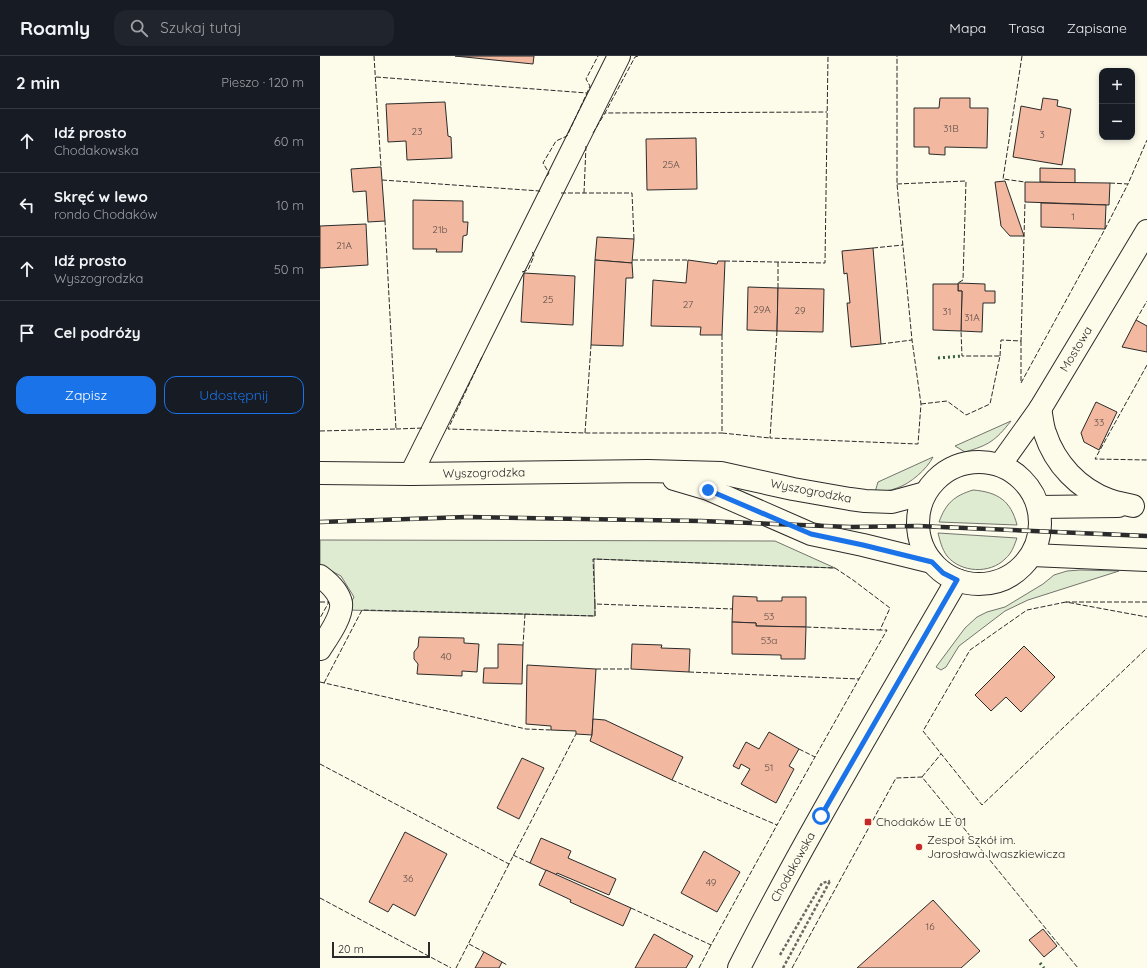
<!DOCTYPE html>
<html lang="pl">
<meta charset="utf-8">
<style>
:root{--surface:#171b24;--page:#20242c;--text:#f1f3f6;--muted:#9ea1a6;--line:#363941;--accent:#1a73e8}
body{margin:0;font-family:Quicksand,sans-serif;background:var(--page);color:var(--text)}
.controls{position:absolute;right:12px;top:12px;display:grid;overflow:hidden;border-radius:8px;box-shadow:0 2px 6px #0003}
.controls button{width:36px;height:36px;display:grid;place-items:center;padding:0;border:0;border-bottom:1px solid var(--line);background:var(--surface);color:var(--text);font:20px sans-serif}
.scale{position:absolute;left:12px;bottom:10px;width:98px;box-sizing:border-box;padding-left:4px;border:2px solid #2b2b2b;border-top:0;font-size:11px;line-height:14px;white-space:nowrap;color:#2b2b2b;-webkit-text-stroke:3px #fdfbea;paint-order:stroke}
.stop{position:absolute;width:12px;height:12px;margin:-9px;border:3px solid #1a73e8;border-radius:50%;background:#fff}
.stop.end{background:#1a73e8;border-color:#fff;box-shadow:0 1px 4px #0008}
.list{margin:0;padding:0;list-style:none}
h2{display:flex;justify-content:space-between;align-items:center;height:52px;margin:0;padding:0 16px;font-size:17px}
h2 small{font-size:13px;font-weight:400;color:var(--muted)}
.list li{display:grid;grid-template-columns:26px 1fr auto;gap:12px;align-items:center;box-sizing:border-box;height:64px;padding:0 16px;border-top:1px solid var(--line)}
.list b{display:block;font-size:15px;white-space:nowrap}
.list p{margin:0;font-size:13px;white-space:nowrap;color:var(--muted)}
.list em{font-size:13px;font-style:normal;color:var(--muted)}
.actions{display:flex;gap:8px;padding:12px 16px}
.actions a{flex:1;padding:9px 0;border:1px solid var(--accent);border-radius:12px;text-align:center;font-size:14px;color:var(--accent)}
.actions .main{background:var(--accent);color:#fff}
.icon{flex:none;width:22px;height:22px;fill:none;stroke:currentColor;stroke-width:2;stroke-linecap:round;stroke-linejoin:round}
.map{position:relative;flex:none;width:827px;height:912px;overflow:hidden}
header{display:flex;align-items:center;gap:24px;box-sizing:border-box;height:56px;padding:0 20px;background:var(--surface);border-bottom:1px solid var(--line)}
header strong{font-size:19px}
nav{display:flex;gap:22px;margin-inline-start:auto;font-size:14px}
.search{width:280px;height:36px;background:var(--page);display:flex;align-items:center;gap:10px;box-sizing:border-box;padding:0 14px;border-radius:12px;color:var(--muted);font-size:15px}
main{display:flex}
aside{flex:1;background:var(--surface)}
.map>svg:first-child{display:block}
.green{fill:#deebd1;stroke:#74746e}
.building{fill:#f2b8a0;stroke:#2b2b2b}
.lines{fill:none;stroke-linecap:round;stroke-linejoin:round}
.minor-casing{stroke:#2b2b2b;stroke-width:24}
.tertiary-casing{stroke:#2b2b2b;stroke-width:24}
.secondary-casing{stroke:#2b2b2b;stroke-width:24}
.path{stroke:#6a6964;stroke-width:2.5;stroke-dasharray:3 2;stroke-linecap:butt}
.minor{stroke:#fdfbea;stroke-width:22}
.tertiary{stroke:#fdfbea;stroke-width:22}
.secondary{stroke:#fdfbea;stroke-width:22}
.rail-casing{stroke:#2b2b2b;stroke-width:4.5}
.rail{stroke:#fdfbea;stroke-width:3;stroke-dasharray:9;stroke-linecap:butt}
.hedge{stroke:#34623c;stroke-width:3;stroke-dasharray:2 3;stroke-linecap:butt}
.fence{stroke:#2b2b2b;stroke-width:1;stroke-dasharray:5 2;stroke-linecap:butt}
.route{stroke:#1a73e8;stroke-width:5}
.poi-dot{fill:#c62828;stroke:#fdfbea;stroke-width:1.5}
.labels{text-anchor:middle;stroke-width:3;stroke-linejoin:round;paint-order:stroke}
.number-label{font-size:10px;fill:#5d4e48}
.street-label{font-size:12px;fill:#2b2b2b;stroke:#fdfbea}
.poi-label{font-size:12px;fill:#2b2b2b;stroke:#fdfbea;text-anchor:start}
</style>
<header>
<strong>Roamly</strong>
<div class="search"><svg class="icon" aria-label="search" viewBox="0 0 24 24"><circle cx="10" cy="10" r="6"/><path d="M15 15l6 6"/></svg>Szukaj tutaj</div>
<nav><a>Mapa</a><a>Trasa</a><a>Zapisane</a></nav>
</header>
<main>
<aside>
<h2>2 min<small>Pieszo · 120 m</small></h2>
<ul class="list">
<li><svg class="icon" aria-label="ahead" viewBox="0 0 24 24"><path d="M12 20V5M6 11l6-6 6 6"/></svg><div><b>Idź prosto</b><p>Chodakowska</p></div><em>60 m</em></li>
<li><svg class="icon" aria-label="left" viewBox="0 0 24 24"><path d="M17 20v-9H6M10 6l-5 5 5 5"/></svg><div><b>Skręć w lewo</b><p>rondo Chodaków</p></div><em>10 m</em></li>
<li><svg class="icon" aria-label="ahead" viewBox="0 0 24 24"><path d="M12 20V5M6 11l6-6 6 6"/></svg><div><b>Idź prosto</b><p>Wyszogrodzka</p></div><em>50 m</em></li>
<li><svg class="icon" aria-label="arrive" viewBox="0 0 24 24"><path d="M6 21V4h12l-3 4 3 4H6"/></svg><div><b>Cel podróży</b></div></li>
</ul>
<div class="actions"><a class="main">Zapisz</a><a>Udostępnij</a></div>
</aside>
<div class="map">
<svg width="827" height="912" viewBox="0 0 827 912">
<rect width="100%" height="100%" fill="#fdfbea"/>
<g class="green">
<path d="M691,365C675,385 669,389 645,396L635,390Z"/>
<path d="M613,401C607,413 590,428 577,432C570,435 562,435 555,436L558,426Z"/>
<path d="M653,434C678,436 691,445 697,469L619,466C626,447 634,440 653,434Z"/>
<path d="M618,477L697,482C694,490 692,497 685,503C670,518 641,517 627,500C622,493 620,485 618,477Z"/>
<polygon points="0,484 455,485 515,512 274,503 275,560 27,554 34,541 21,520 0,509"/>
<polygon points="760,514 799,515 708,544 685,555 639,590 626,611 621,614 616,611 645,572 657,561 667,556 685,551 723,528 734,519 747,515"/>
</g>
<g class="building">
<polygon points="135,0 214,0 213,8"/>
<polygon points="620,42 650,42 650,52 668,52 667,92 625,91 625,99 609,98 609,91 594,91 594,52 619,52"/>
<polygon points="723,42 738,44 737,50 751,53 742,109 693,101 701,50 721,54"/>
<polygon points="125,46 128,80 131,81 132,102 87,104 86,85 68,86 66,48"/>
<polygon points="376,82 377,133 327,134 326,83"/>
<polygon points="61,111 65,165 48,166 46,135 33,136 31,113"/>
<polygon points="720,112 755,113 755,127 720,126"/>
<polygon points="685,125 704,180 690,180 681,170 675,126"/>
<polygon points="705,126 790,127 789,149 705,146"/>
<polygon points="93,144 143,145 143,166 148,166 147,179 143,180 142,196 116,196 117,193 93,193"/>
<polygon points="721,147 786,149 785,173 721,171"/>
<polygon points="46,168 48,209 0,212 0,170"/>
<polygon points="277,181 314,183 312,207 275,204"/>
<polygon points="553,192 561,288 531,291 527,247 530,247 527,217 524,218 522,195"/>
<polygon points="275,204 312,207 313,222 306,222 303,290 271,289"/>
<polygon points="368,204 397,208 398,205 405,205 402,279 380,279 381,271 331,270 333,224 366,227"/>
<polygon points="204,217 255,220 253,269 201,266"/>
<polygon points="638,227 665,228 665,235 675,235 675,247 663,247 662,276 641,275 642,235 638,235"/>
<polygon points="613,228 638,228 638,235 642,235 641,275 613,274"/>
<polygon points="428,231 458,232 457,275 427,274"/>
<polygon points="458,232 504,233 503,276 457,275"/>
<polygon points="816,264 827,270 827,296 802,291"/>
<polygon points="776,346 797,356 779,394 764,386 761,377"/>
<polygon points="413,540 437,541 437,545 462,545 462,541 486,541 486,571 436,570 436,567 412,566"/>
<polygon points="412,566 436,567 436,570 486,571 485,603 461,603 461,599 412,598"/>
<polygon points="99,581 144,582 144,587 159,588 157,616 142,615 142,620 97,618 98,608 94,603 94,596 98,591"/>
<polygon points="178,588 203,589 202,628 163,627 164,612 178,612"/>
<polygon points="312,588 342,589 341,592 370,593 369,616 311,613"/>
<polygon points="704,590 735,621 701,656 686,641 671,655 655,639"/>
<polygon points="207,609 276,613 272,679 256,678 256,675 231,674 231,670 206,668"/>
<polygon points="273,663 285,664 363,701 352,724 270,685 272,679"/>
<polygon points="449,676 479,693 469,710 474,713 456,747 421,728 430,713 421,708 419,713 413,710 426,686 439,693"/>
<polygon points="202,702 224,712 199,763 177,752"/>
<polygon points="85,776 127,798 95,860 73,848 68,856 49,846"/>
<polygon points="221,782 251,795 248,802 296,823 289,839 237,817 236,819 210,807"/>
<polygon points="384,795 420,816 397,856 361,837"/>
<polygon points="226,814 311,852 303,870 250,846 251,844 219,829"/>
<polygon points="613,844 660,895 641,912 537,912"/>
<polygon points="723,873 737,890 724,901 709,884"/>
<polygon points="334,878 373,900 366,912 315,912"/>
<polygon points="164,896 182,906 179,912 155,912"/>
</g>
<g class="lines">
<g class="minor-casing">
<g id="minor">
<polyline points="0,417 91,418 328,415 401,417 473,433 530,443 545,445 572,446 605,437"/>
<polyline points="91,418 299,0"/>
<polyline points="354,423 388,433 491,478 543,489 612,506"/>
<path d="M0,520C8,526 19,536 21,547C23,560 7,582 0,593"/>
</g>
</g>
<g class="tertiary-casing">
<polyline id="tertiary" points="680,409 720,353 827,175"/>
</g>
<g class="secondary-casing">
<g id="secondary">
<path d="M720,353C722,361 722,369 725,377C735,408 759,433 789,444C797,447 806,448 813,450"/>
<circle cx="659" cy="467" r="61"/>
<polyline points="719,451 798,450"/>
<polyline points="712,499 827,504"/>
<path d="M419,912C486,780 563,652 637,524"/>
</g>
</g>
<g class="path">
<polyline points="460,899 502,827 510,825"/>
<polyline points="463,912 510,825"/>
</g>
<use href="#minor" class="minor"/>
<use href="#tertiary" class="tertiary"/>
<use href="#secondary" class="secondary"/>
<g class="rail-casing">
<polyline id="rail" points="0,466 147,461 381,465 530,471 598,470 827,480"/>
</g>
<use href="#rail" class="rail"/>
<g class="hedge">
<polyline points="618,302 642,300"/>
<polyline points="720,907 724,912"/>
</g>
<g class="fence">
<polyline points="54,0 61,111"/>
<polyline points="318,0 315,1 285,57 507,56"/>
<polyline points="702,0 683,123 705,126"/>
<polyline points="56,21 267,37 270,30 266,23 278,0"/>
<polyline points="273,77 285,57"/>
<polyline points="227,120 229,117 223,107 236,85 247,80 267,37"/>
<polyline points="62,124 220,135 219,137"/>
<polyline points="790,127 808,128 827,84"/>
<polyline points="577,128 646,125 643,224 638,227"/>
<polyline points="241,137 312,137 314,183"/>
<polyline points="264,137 266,90"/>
<polyline points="553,192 583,189"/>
<polyline points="313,204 368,204"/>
<polyline points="405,205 505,207 508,0"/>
<polyline points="202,216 208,214 214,200 212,195"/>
<polyline points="458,232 458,206"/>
<polyline points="816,264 827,245"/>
<polyline points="457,275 450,382 598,388 601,348 592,284 577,128 577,0"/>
<polyline points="402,279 402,377 450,382"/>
<polyline points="701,285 701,327 785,173 808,128"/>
<polyline points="561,288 592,284"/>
<polyline points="680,300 681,284 701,285 705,146"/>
<polyline points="162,301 128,373 265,377 402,377"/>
<polyline points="827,309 775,403 827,404"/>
<polyline points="601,348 627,345 646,359 670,348 680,300 642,300 641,275"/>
<polyline points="76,373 103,372"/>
<polyline points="0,375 76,373 65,165"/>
<polyline points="265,377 271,289"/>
<polyline points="0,546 9,546 0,562"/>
<polyline points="746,546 707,554 650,594 603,675 662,749 827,592"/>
<polyline points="827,546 746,546 827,561"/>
<polyline points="275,548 273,503 515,512 533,524 570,552 560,574 486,571"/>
<polyline points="205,558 275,560 275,548 413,553"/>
<polyline points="276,613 311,613"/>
<polyline points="369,616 539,623 567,574 560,574"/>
<polyline points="0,626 206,673 231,674"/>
<polyline points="4,627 42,554 205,558 203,589"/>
<polyline points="479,693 495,701 539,623"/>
<polyline points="0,708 189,808 256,678"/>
<polyline points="602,721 621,698"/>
<polyline points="352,724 457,769 495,701"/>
<polyline points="193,799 210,807"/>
<polyline points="0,842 131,912"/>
<polyline points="311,852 391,889 457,769"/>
<polyline points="149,888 164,896"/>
<polyline points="182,906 187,909"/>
<polyline points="136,912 189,808"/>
<polyline points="379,912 391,889"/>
<polyline points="472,912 576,722 602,721 758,912"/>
</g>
</g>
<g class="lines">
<polyline class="route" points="388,434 491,478 543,489 612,506 623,517 637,524 501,760"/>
</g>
<g class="poi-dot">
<rect x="544" y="762" width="8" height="8" rx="2"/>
<circle cx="599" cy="791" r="4"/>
</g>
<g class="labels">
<g class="number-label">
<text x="631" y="76">31B</text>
<text x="97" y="79">23</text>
<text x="722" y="82">3</text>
<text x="351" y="112">25A</text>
<text x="753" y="164">1</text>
<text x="120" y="177">21b</text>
<text x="24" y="193">21A</text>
<text x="228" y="247">25</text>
<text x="368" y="252">27</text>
<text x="442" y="257">29A</text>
<text x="480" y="258">29</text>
<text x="627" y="259">31</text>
<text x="652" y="265">31A</text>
<text x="779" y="370">33</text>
<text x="449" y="564">53</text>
<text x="449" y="588">53a</text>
<text x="126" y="604">40</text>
<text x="449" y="715">51</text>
<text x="88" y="826">36</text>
<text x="391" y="830">49</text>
<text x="610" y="874">16</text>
</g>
<g class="street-label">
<text transform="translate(756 293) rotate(-59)" y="4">Mostowa</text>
<text transform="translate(164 417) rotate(-1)" y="4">Wyszogrodzka</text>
<text transform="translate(491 435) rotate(11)" y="4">Wyszogrodzka</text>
<text transform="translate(473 811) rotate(-61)" y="4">Chodakowska</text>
</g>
<g class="poi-label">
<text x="556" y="770">Chodaków LE 01</text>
<text x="607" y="788">Zespoł Szkół im.<tspan x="607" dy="14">Jarosława Iwaszkiewicza</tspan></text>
</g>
</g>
</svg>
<div class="controls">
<button>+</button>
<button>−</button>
</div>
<div class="scale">20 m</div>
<div class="stop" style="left:501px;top:760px"></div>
<div class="stop end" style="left:388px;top:434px"></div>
</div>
</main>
